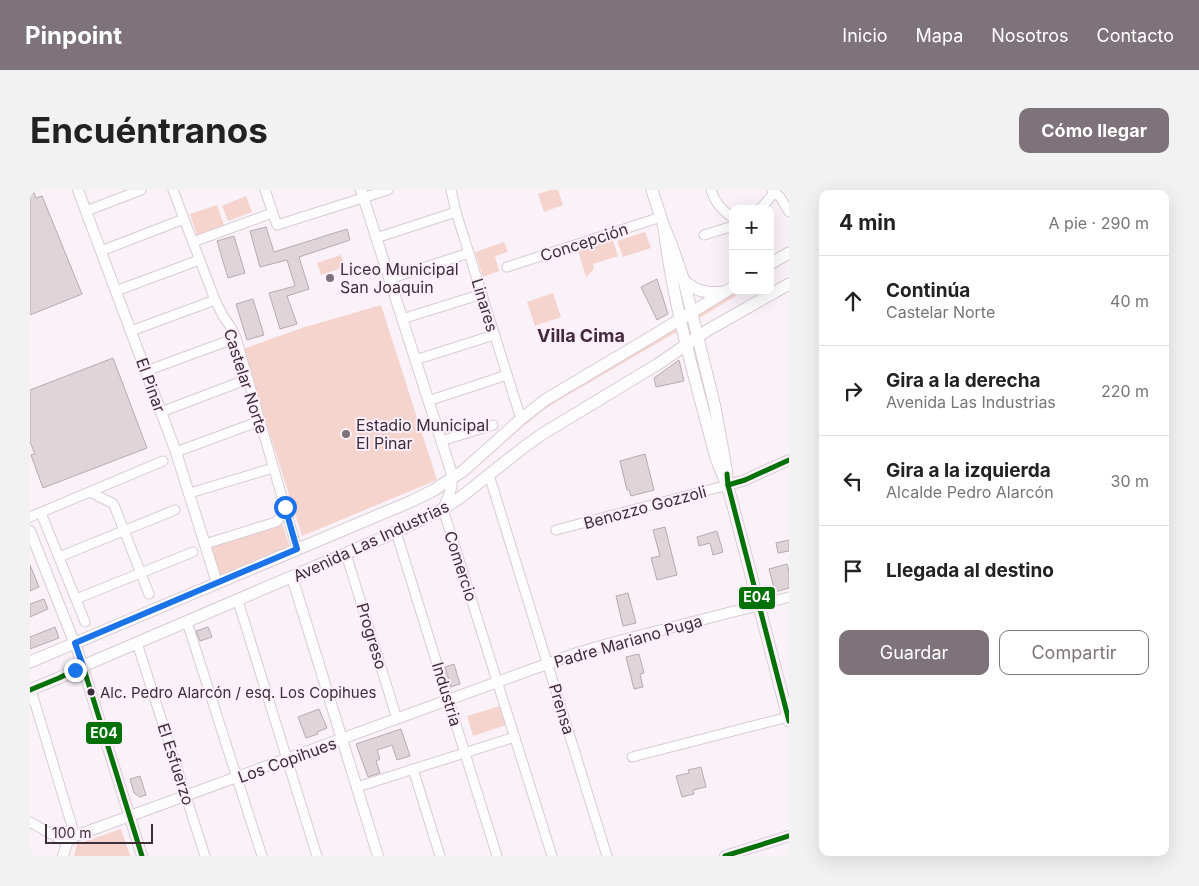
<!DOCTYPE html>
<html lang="es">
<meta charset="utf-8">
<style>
:root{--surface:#fff;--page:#f2f2f2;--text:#222;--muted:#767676;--line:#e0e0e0;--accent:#7e737b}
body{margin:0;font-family:Inter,sans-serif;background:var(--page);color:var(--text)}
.controls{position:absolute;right:15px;top:15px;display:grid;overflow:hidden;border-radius:10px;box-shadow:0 5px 20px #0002}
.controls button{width:45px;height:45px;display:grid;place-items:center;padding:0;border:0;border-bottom:1px solid var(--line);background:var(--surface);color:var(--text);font:25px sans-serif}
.scale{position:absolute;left:15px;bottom:12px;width:108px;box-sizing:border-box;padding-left:5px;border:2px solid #3c2f38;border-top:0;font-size:14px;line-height:18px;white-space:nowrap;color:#3c2f38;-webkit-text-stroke:4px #fdeff9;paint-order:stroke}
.stop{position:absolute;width:15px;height:15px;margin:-11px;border:4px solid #1a73e8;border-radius:50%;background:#fff}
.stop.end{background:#1a73e8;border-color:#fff;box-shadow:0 1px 5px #0008}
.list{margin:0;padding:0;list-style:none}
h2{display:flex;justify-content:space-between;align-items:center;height:65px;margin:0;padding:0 20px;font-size:21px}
h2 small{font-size:16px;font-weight:400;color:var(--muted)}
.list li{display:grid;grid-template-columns:32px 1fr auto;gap:15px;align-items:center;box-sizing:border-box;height:90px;padding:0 20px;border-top:1px solid var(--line)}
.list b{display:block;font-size:19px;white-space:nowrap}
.list p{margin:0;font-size:16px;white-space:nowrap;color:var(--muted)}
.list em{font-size:16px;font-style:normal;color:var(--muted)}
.actions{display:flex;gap:10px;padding:15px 20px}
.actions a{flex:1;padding:11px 0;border:1px solid var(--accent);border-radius:10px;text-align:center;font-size:18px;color:var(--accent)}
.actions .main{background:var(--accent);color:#fff}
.icon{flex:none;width:28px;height:28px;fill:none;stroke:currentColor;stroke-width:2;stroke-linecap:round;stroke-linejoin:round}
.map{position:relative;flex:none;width:759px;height:666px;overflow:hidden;border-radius:10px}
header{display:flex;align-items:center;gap:30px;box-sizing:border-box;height:70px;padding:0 25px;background:var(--accent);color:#fff}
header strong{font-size:24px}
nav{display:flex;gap:28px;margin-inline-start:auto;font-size:18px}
.intro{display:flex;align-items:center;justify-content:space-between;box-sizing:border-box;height:120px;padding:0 30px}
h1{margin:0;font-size:35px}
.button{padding:12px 22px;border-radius:10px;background:var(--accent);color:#fff;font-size:18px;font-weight:700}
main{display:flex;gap:30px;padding:0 30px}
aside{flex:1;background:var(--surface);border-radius:10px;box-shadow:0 5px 20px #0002}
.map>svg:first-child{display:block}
.green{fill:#f5d4ce}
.building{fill:#dfd4d8;stroke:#b6abaf}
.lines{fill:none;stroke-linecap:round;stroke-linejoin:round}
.minor-casing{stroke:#d7ccd3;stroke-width:11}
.tertiary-casing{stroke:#d7ccd3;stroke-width:12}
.secondary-casing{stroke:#d7ccd3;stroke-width:13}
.minor{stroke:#fefdfe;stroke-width:9}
.tertiary{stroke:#fefdfe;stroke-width:10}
.secondary{stroke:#fefdfe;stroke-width:11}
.bus-1-casing{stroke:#fdeff9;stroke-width:9}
.bus-1{stroke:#007106;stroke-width:5}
.route{stroke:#1a73e8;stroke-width:6}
.poi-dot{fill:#7e737b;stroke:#fdeff9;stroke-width:2}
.bus-dot{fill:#3c2f38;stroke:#fdeff9;stroke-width:2}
.labels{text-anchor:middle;stroke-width:4;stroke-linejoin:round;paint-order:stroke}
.bus-label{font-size:15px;fill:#3c2f38;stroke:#fdeff9;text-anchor:start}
.street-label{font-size:16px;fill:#3c2f38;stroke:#fdeff9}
.poi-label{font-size:16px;fill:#3c2f38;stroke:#fdeff9;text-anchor:start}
.neighbourhood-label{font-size:18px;font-weight:bold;fill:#42293c;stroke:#fdeff9}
.line-badge{stroke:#fdeff9;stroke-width:2}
.badge-label{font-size:14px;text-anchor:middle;font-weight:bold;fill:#fff}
</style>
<header>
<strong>Pinpoint</strong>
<nav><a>Inicio</a><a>Mapa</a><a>Nosotros</a><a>Contacto</a></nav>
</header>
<div class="intro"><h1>Encuéntranos</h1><a class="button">Cómo llegar</a></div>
<main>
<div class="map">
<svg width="759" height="666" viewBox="0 0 759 666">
<rect width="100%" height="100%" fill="#faf2f8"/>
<g class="green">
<polygon points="520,0 528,0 533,15 514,22 508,4"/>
<polygon points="216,6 222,22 198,31 192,16"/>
<polygon points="187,15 194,35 167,45 160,24"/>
<polygon points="615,42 621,58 593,67 587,51"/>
<polygon points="583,50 588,66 563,74 564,79 556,87 548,61"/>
<polygon points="474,52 478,62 465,66 469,81 453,87 445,62"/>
<polygon points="311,65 315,77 291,85 287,73"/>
<polygon points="706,101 714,101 643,144 529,210 512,221 491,238 436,287 433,285 483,239 542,197 672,123"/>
<polygon points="523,103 531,127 505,136 497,112"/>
<polygon points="351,115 407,290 272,346 213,159 272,138"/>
<polygon points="252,333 260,357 191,389 181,356"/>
<polygon points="470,516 476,535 443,546 437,526"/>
<polygon points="91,639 100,666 44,666 47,654"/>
</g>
<g class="building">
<polygon points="0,0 3,0 6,8 12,6 52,104 0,125"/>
<polygon points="236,37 244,62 317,39 320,50 269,67 279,99 257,106 267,134 250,139 239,103 265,96 257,70 230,77 220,41"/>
<polygon points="204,46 215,83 198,88 187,51"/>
<polygon points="627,89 638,124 627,130 611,97"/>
<polygon points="223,109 234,145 217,150 206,114"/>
<polygon points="83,168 117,258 13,298 1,265 5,264 0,252 0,200"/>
<polygon points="649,170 654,191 626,197 624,188"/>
<polygon points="615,264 624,300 601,306 599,300 597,300 590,271"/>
<polygon points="635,337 647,385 627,390 621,368 630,366 623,340"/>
<polygon points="687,341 693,362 683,365 680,353 669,356 667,347"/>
<polygon points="759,350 759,361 748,363 746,353"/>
<polygon points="757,374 759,382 759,398 745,402 739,379"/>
<polygon points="0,375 9,397 0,401"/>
<polygon points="598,403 606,433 593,436 586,406"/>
<polygon points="14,409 18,419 0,427 0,414"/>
<polygon points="25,437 29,448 0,459 0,447"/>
<polygon points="178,437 182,447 170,451 166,441"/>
<polygon points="609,464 614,483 610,484 613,497 604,499 596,467"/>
<polygon points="424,474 430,494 421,497 415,477"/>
<polygon points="289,519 297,538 287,542 288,544 276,548 268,527"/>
<polygon points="371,539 380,566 367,570 362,555 347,560 350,569 346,571 350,583 338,587 326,554"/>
<polygon points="671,577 676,597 663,600 664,604 652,607 646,586 659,583 658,580"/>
<polygon points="110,586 116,605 110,607 104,603 100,589"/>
</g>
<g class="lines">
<g class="minor-casing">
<g id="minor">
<polyline points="143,0 185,110 193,126 202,139 206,148 267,359"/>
<polyline points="235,0 247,35 358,0"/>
<polyline points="421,0 426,22 491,229"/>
<path d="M681,0C685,13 692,20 703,28"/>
<polyline points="742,0 750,7 759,22"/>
<polyline points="730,19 745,2"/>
<polyline points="56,21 111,0"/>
<polyline points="674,45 703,36"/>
<polyline points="346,48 426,22"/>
<polyline points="163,52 242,23"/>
<polyline points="71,61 154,29"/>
<polyline points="477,77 631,27"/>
<polyline points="359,89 439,63"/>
<polyline points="86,101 169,70"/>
<polyline points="372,129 452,104"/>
<polyline points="101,141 185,110"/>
<polyline points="385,170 464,145"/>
<polyline points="116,181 206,148"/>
<polyline points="398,211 477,185"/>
<polyline points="131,222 218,189"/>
<polyline points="411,251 463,235"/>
<polyline points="146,262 230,231"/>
<polyline points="459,285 577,666"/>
<polyline points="60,302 82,313 84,315 119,404"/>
<polyline points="160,303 243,278"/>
<polyline points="413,319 522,666"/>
<polyline points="11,323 55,432"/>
<polyline points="0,327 133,271"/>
<polyline points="526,340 698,295"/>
<polyline points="366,342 467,666"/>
<polyline points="175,354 246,332 248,330 255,317"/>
<polyline points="316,364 367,529"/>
<polyline points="29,367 145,320"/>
<polyline points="46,409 163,362"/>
<polyline points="208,411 287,666"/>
<polyline points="729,415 759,407"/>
<polyline points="157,432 232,666"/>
<polyline points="107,453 175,666"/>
<polyline points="1,500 45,646"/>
<polyline points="602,567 758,527"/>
<polyline points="383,579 410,666"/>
<polyline points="327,597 485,547"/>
<polyline points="0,632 37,653"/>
</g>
</g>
<g class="tertiary-casing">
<g id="tertiary">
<polyline points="48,0 146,262 187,393"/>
<path d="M331,0L421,281C424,296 419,306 413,319"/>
<polyline points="698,295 715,290 759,270"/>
<polyline points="0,341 48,462 112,666"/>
<polyline points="262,387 348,666"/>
<polyline points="33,666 37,653 45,646 547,463 585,452 729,415"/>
<polyline points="695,666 759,646"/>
</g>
</g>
<g class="secondary-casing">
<g id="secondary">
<polyline points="622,0 634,37 642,56 654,91 685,217 697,284"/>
<path d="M634,37C643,115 666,192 686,268C691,281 697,294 701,308L759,531"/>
<polyline points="740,74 759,63"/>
<path d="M654,91C666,101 677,104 693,102"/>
<polyline points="0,472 382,311 404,300 433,281 491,229 515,210 621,147 703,97"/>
<polyline points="0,500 29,488 53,476 366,342 413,319 431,307 494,257 514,243 628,174 678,140 759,94"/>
</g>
</g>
<use href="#minor" class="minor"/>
<use href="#tertiary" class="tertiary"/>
<use href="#secondary" class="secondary"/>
<g class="bus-1-casing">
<g id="bus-1">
<polyline points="697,284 698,295 759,531"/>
<polyline points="698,295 715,290 759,270"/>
<polyline points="0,500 29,488 53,476 112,666"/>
<polyline points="695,666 759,646"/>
</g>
</g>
<use href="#bus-1" class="bus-1"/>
</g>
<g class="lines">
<polyline class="route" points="45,480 53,476 45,453 267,359 255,317"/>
</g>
<g class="poi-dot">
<circle cx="300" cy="88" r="5"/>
<circle cx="316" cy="244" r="5"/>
</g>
<circle class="bus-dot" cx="61" cy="502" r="4.5"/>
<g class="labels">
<g class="bus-label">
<text x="70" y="508">Alc. Pedro Alarcón / esq. Los Copihues</text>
</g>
<g class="street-label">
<text transform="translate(554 52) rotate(-18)" y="6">Concepción</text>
<text transform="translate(455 115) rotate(73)" y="6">Linares</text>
<text transform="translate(216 191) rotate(72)" y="6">Castelar Norte</text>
<text transform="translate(121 195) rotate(70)" y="6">El Pinar</text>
<text transform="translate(615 317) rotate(-15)" y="6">Benozzo Gozzoli</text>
<text transform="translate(341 351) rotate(-25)" y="6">Avenida Las Industrias</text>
<text transform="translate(431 376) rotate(72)" y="6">Comercio</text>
<text transform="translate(342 446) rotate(73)" y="6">Progreso</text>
<text transform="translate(598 451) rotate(-16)" y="6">Padre Mariano Puga</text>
<text transform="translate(417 504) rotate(73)" y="6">Industria</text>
<text transform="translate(532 519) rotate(73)" y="6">Prensa</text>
<text transform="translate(257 570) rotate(-20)" y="6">Los Copihues</text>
<text transform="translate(146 574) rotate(72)" y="6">El Esfuerzo</text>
</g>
<g class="poi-label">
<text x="310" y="85">Liceo Municipal<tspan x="310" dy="18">San Joaquin</tspan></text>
<text x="326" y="241">Estadio Municipal<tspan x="326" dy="18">El Pinar</tspan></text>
</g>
<g class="neighbourhood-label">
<text x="551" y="152">Villa Cima</text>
</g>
</g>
<g class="line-badge">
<rect x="708" y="396" width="38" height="24" rx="5" fill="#007106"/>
<rect x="55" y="531" width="38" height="24" rx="5" fill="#007106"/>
</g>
<g class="badge-label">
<text x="727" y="412">E04</text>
<text x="74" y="548">E04</text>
</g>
</svg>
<div class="controls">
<button>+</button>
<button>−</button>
</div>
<div class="scale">100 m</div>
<div class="stop" style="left:255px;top:317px"></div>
<div class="stop end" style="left:45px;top:480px"></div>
</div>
<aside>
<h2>4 min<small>A pie · 290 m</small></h2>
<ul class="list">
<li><svg class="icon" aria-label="ahead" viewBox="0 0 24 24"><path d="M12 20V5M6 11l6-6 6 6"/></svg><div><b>Continúa</b><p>Castelar Norte</p></div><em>40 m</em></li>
<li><svg class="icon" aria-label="right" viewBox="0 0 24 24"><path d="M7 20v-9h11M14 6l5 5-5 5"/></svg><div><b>Gira a la derecha</b><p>Avenida Las Industrias</p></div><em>220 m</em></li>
<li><svg class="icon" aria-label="left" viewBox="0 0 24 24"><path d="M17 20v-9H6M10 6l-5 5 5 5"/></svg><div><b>Gira a la izquierda</b><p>Alcalde Pedro Alarcón</p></div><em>30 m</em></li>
<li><svg class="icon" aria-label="arrive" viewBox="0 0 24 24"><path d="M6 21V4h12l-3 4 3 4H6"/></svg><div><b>Llegada al destino</b></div></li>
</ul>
<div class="actions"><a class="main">Guardar</a><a>Compartir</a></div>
</aside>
</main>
